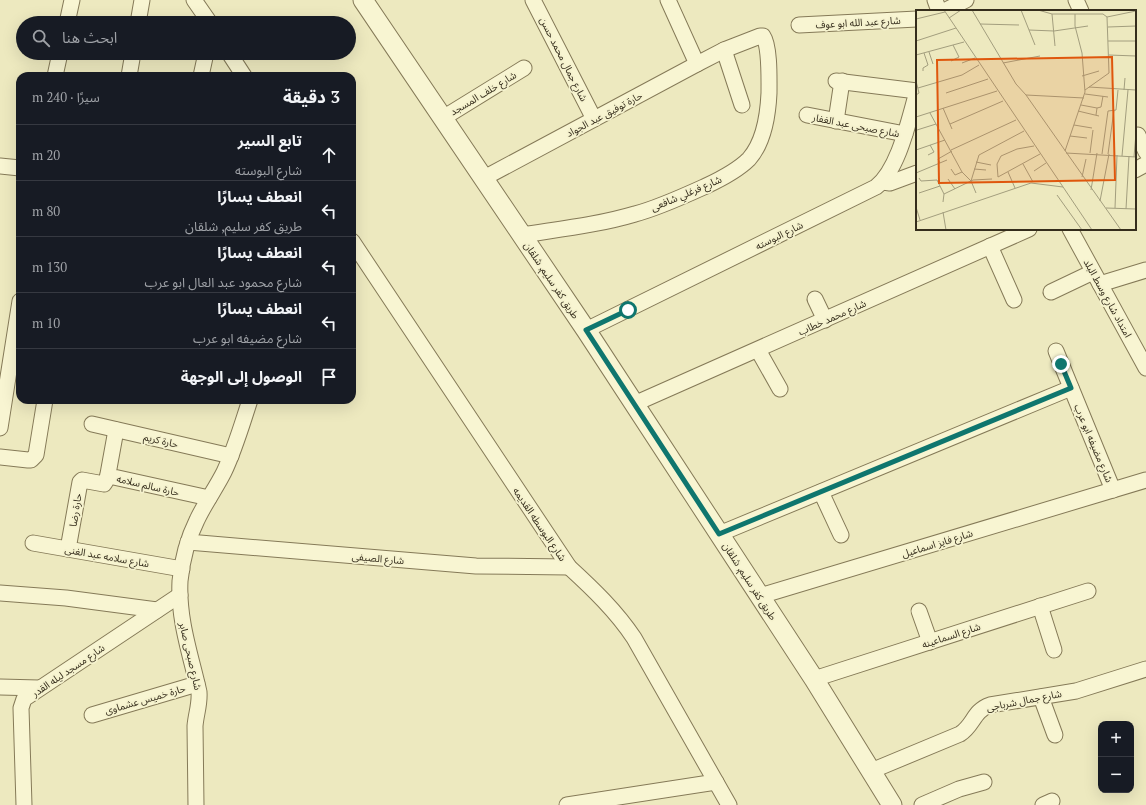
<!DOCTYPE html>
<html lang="ar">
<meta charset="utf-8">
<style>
:root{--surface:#171b24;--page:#20242c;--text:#f1f3f6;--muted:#9ea1a6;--line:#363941}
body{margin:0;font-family:"PT Serif","Noto Sans Arabic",serif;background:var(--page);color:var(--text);direction:rtl}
.controls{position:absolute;right:12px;bottom:12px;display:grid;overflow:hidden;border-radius:8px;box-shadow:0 4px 16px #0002}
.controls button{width:36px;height:36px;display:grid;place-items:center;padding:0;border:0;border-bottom:1px solid var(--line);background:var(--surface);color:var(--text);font:20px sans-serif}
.stop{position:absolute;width:12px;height:12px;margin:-9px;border:3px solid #0f766e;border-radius:50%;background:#fff}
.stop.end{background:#0f766e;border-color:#fff;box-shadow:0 1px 4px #0008}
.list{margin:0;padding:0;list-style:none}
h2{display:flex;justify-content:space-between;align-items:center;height:52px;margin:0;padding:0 16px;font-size:17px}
h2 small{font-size:13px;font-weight:400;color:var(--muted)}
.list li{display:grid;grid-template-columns:26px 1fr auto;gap:12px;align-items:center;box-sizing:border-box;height:56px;padding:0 16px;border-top:1px solid var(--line)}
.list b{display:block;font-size:15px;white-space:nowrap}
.list p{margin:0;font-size:13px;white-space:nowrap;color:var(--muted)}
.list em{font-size:13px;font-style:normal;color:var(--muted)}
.icon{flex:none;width:22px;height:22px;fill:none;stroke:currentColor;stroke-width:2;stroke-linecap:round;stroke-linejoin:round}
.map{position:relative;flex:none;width:1146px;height:805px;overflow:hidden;direction:ltr}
.search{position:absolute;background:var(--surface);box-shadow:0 4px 16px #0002;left:16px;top:16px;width:340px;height:44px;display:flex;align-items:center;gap:10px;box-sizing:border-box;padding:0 14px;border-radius:22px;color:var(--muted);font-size:15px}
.panel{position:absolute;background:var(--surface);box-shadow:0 4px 16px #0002;left:16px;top:72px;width:340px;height:332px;border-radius:12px;direction:rtl}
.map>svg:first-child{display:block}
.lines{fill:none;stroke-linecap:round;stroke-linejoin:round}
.minor-casing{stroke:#857a58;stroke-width:17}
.tertiary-casing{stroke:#857a58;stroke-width:21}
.minor{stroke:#f8f5d2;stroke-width:15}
.tertiary{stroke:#f8f5d2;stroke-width:19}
.route{stroke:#0f766e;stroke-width:5}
.labels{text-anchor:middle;stroke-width:3.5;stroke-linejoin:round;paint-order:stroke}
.street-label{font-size:10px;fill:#352d1c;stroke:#f5f2ce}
.inset-road{fill:none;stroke:#a39e7e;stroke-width:1}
.view{fill:#df570d;fill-opacity:0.15;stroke:#df570d;stroke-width:2}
.inset-edge{fill:none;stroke:#352d1c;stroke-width:2}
</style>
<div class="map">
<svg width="1146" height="805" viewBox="0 0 1146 805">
<rect width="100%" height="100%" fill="#ede9bf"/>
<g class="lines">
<g class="minor-casing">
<g id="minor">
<polyline points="194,0 210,23"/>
<polyline points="533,0 594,119"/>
<polyline points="668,0 697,64"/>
<polyline points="935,0 939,11"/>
<polyline points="1076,0 1081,11"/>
<polyline points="944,11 966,0"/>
<polyline points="67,23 72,0"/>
<polyline points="138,23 142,0"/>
<polyline points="799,25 917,19"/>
<polyline points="724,50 742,105"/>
<polyline points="229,53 244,76"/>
<polyline points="55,76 60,53"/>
<polyline points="129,76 133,53"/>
<polyline points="201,76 206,53"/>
<polyline points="836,81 917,91"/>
<polyline points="807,115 905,134"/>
<polyline points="443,118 524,68"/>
<polyline points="836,121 842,81"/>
<polyline points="1138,135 1146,152"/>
<polyline points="0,166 20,168"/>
<polyline points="1135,170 1146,164"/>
<path d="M484,178L697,64L724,50L760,36H763C770,46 769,80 769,93C768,115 764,142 749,159C737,171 721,179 706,186C684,196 658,208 635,214C598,225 560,229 522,235"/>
<polyline points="883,182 890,183 917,173"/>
<polyline points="1070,229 1146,368"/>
<path d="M352,241L569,567C593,589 616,611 634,638L729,805"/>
<polyline points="990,246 1014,300"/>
<polyline points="1100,284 1146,270"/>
<polyline points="1051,292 1093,272"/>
<polyline points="815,299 825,320"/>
<path d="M586,330L876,187C899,169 909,119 917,92"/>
<polyline points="758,350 780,389"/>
<polyline points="1056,351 1113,490"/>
<polyline points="634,404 1029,229"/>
<polyline points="92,424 231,456"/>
<polyline points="0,428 20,301"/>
<polyline points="116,430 108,474 109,476 209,498"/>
<polyline points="0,457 28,460 31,460 36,455 45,400"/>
<polyline points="821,492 841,535"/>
<polyline points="719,534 1071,388"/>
<polyline points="188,542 476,566 569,567"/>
<polyline points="33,543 182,569"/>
<polyline points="68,549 80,482 82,480 104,484 106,481 108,475"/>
<polyline points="0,593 66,598 157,610"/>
<polyline points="760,596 1146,480"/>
<polyline points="1040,606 1054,650"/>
<polyline points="919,611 930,642"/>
<polyline points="814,679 1088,591"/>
<polyline points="0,687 39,688"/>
<polyline points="1041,697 1055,735"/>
<polyline points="92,715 197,684"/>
<path d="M871,771L960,734C974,725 973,711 990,705L1076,691L1146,669"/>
<polyline points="24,805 21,708 24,699 180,595"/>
<path d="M196,805L195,726C196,714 200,704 199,692C191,656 178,620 180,581C182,561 188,538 197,520C205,503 216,488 224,472C235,449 242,424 250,400"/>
<polyline points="567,805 716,782"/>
<polyline points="922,805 959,789 984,782"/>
<polyline points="1043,805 1052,801"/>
</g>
</g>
<g class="tertiary-casing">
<polyline id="tertiary" points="363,0 586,330 814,679 892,805"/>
</g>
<use href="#minor" class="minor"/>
<use href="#tertiary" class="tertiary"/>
</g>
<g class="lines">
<polyline class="route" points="628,310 586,330 719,534 1071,388 1061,364"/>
</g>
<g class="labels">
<g class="street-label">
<text transform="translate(858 22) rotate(-3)" y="4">شارع عبد الله ابو عوف</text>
<text transform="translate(564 59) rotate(63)" y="4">شارع جمال محمد حسن</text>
<text transform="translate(483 93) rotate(-31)" y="4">شارع خلف المسجد</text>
<text transform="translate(604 114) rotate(-28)" y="4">حارة توفيق عبد الجواد</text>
<text transform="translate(856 125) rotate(11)" y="4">شارع صبحى عبد الغفار</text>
<text transform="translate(686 193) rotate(-23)" y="4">شارع فرغلي شافعى</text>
<text transform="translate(779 235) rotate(-26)" y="4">شارع البوسته</text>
<text transform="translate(552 280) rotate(56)" y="4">طريق كفر سليم, شلقان</text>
<text transform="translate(1108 298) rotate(61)" y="4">امتداد شارع وسط البلد</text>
<text transform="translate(832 317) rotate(-24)" y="4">شارع محمد خطاب</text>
<text transform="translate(161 440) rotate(13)" y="4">حارة كريم</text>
<text transform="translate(1094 443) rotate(67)" y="4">شارع مضيفه ابو عرب</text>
<text transform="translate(148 485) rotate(13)" y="4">حارة سالم سلامه</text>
<text transform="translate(75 510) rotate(-81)" y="4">حارة رضا</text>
<text transform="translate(540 524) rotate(56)" y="4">شارع البوسطه القديمه</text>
<text transform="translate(937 543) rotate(-17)" y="4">شارع فايز اسماعيل</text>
<text transform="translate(107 556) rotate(10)" y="4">شارع سلامه عبد الغنى</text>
<text transform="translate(378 558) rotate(5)" y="4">شارع الصيفى</text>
<text transform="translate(750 581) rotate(57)" y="4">طريق كفر سليم, شلقان</text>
<text transform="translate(951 635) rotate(-18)" y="4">شارع السماعينه</text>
<text transform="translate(191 656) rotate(77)" y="4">شارع صبحى صابر</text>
<text transform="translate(68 670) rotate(-34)" y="4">شارع مسجد ليله القدر</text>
<text transform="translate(145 699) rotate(-16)" y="4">حارة خميس عشماوى</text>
<text transform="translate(1024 700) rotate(-11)" y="4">شارع جمال شرباجى</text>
</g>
</g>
<g transform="translate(916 10)">
<rect width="220" height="220" fill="#ede9bf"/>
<path class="inset-road" d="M28,0L176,220M56,0L100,74L110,85L205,220M105,0L119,35M122,0L136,4H187L191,7M136,4L139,36M191,7L220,1M33,8L45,0M0,9L29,2M64,14L103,15M192,17L220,16M113,20L138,21L172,16M0,31L40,18M192,31H220M13,42L17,54M0,45L48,32M193,45L220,46M35,51L43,47L37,35M46,53L59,48M87,53L124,46M7,61V58L12,55L8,43M166,66L183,61M0,71L3,83L0,85M173,77L220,80M2,78L46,65L63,55M169,80L193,63L191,7M208,80L209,68M30,83L72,69M169,84L192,87M110,85L168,88M165,95L181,98L180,105M27,98L36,119M181,98L185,97L187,86M162,101L183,106M14,103L46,162L55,171L60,183M0,107L81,81M34,114L87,91M158,115L176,118M1,120L20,114M154,126L171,128M118,136L101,139L85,146L81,154L82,167L124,144M0,140L29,130M35,140L100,110M149,141L169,82L166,43L159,16V4M150,143L220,147M174,143L177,120M186,144L192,101L200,100L202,80M192,144L198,100M12,145L18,142L14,135M206,146L212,80M218,147L220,123M60,152L75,155M24,153L22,149L36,141M107,154L117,172M35,159L39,165L46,162M58,159L70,160M118,161L130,153M92,162L99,178M0,163L31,150M166,167L170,149M3,168L5,171L21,170L28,184L27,192M32,169L39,179M55,171L63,145L108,121M175,180L181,143M3,183L24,176M28,184L57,170L76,169M141,185L166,220M184,191L193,144M0,197L4,210M190,198L220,199M199,198L201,145M210,199L213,146M27,202L30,220M0,212L115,173L147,177"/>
<path class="view" d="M196,47L199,170L23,173L21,50Z"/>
<rect width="220" height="220" class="inset-edge"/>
</g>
</svg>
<div class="controls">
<button>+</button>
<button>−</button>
</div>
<div class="stop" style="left:628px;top:310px"></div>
<div class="stop end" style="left:1061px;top:364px"></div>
<div class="search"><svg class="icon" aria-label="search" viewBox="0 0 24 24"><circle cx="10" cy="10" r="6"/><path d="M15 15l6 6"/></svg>ابحث هنا</div>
<section class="panel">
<h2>3 دقيقة<small>سيرًا · 240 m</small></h2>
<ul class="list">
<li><svg class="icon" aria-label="ahead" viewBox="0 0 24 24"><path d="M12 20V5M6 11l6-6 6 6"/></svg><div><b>تابع السير</b><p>شارع البوسته</p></div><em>20 m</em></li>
<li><svg class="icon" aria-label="left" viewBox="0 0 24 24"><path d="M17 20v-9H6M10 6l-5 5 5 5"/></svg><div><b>انعطف يسارًا</b><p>طريق كفر سليم, شلقان</p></div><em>80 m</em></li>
<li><svg class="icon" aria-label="left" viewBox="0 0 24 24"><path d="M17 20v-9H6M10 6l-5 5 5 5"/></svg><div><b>انعطف يسارًا</b><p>شارع محمود عبد العال ابو عرب</p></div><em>130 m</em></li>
<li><svg class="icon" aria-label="left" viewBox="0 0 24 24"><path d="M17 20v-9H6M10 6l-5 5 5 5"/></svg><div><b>انعطف يسارًا</b><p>شارع مضيفه ابو عرب</p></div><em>10 m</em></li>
<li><svg class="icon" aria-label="arrive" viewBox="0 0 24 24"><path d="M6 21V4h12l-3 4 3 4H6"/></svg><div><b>الوصول إلى الوجهة</b></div></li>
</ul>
</section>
</div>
